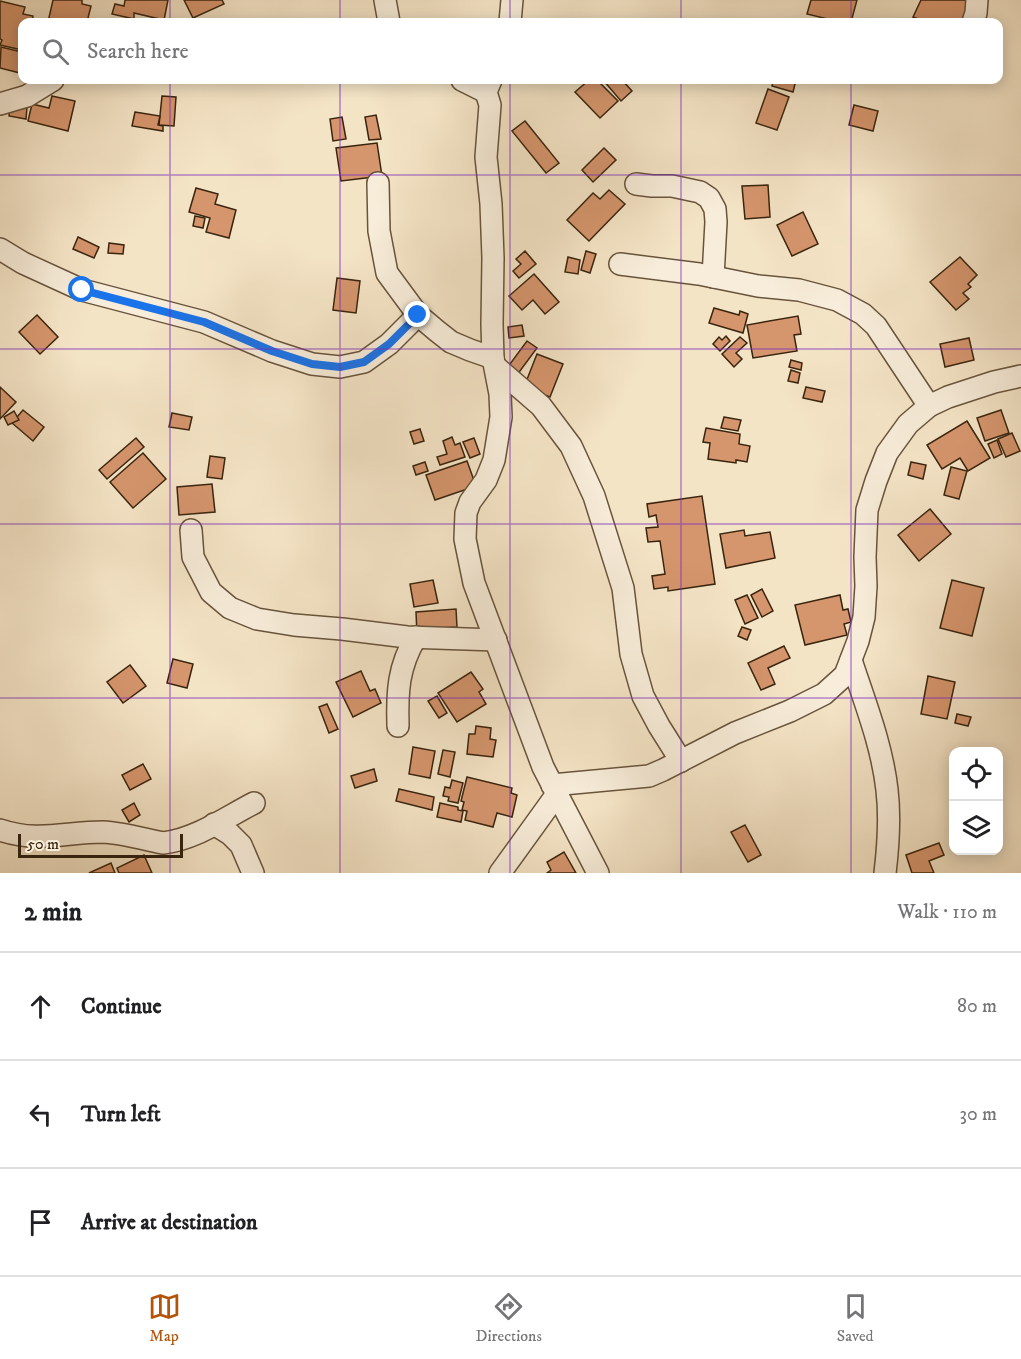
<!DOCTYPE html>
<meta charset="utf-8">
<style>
:root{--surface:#fff;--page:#f6f6f6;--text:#202124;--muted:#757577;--line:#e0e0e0;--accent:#b45309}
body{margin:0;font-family:"IM FELL DW Pica",serif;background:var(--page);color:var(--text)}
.controls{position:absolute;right:18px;bottom:18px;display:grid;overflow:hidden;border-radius:12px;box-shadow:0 3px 15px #0003}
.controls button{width:54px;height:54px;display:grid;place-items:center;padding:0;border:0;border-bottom:2px solid var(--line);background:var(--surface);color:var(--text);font:30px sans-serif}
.scale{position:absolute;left:18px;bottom:15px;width:165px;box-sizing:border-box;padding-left:6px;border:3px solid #39240e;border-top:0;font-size:16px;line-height:21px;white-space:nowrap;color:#39240e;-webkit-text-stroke:4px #f8edda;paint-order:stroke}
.stop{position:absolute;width:18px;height:18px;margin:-14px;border:4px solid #1a73e8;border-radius:50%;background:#fff}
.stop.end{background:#1a73e8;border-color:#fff;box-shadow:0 2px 6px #0008}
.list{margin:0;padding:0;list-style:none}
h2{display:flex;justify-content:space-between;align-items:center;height:78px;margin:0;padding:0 24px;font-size:26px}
h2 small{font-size:20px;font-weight:400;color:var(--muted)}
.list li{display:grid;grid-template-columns:39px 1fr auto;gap:18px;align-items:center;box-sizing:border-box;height:108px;padding:0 24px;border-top:2px solid var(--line)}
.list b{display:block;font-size:22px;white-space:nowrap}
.list em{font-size:20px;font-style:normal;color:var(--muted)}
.icon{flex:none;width:33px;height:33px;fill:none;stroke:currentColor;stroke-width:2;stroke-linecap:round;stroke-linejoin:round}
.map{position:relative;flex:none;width:1021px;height:873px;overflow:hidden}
.search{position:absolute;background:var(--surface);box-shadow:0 3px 15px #0003;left:18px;right:18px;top:18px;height:66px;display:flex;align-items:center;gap:15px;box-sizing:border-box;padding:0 21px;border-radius:12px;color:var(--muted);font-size:22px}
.sheet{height:402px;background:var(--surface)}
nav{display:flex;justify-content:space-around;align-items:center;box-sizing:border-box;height:84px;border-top:2px solid var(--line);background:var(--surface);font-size:16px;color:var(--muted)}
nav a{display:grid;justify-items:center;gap:3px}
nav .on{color:var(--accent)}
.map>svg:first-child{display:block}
.building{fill:#d5956d;stroke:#39240e;stroke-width:1.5}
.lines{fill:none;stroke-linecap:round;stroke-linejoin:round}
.minor-casing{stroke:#68543c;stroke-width:24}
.minor{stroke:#f8edda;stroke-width:21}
.route{stroke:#1a73e8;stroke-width:8}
.grid{fill:none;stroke:#7b2cbf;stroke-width:1.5;stroke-opacity:0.55}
</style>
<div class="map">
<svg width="1021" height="873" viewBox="0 0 1021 873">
<rect width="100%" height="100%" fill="#f4e4c6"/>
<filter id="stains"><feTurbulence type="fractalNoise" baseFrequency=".00333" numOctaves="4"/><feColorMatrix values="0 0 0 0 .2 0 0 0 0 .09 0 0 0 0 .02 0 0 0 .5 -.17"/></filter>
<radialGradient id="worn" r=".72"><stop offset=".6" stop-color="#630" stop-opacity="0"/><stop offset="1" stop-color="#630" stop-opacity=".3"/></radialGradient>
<g class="building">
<polygon points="53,0 82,0 82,4 91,6 87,22 48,22"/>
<polygon points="125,0 168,0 164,20 134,13 134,19 112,14 115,4 124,6"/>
<polygon points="184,0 222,0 224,4 193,18"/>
<polygon points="811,0 857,0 851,22 840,22 807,14"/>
<polygon points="921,0 976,0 967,22 926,22 913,17"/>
<polygon points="0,1 25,7 23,14 33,16 32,22 22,22 22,50 0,45 2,40 0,39"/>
<polygon points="1,47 22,52 22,64 20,73 0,68"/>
<polygon points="589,80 597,80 618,101 600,118 575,92"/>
<polygon points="603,80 622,80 632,91 621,101"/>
<polygon points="773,80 796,80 793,92 772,86"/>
<polygon points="768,89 789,97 777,130 756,123"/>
<polygon points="52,96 75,101 68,131 28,121 32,104 49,108"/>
<polygon points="162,96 176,97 174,126 159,125"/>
<polygon points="10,105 27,107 26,119 9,116"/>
<polygon points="854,105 878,111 873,131 849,125"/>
<polygon points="135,112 160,116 158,125 163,126 163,131 132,126"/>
<polygon points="376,115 381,139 369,140 365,117"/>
<polygon points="342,117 346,139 333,141 330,119"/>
<polygon points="525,121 559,163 546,173 512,131"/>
<polygon points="377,143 382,176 341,181 336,148"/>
<polygon points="604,148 616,160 593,182 582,170"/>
<polygon points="768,185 770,217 745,219 742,186"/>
<polygon points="196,188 218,194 215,204 236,210 229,238 206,232 210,218 189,212"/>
<polygon points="609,190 625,204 589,241 567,220 593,193 600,199"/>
<polygon points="803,212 818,244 792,256 777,225"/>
<polygon points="195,216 205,218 203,228 193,226"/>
<polygon points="78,237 99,247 94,258 73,249"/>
<polygon points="109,243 124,245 123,254 108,253"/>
<polygon points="525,251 536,264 519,278 513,271 521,264 516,259"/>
<polygon points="586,251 596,254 590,273 581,270"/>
<polygon points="568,257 580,260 578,274 565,272"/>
<polygon points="960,257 977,275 968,284 971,287 963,293 969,299 956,310 930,282"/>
<polygon points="534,274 559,302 545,314 533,300 522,310 509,296"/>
<polygon points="337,278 360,281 356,313 333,310"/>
<polygon points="714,308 739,315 740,311 748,314 743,333 709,323"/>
<polygon points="37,315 58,337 40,354 19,332"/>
<polygon points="798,316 801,334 794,335 797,351 753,358 747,325"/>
<polygon points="522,325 524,336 509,338 508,327"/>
<polygon points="726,336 730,341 720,351 713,344 719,337 722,340"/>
<polygon points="740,337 747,343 736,353 742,359 734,367 722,354"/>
<polygon points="969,338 974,360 945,367 940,344"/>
<polygon points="527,341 537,348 517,375 507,368"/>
<polygon points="537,354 563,364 550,397 524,387"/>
<polygon points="791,360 802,363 801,370 789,367"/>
<polygon points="791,370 800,373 798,383 788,381"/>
<polygon points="0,387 16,402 0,419"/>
<polygon points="806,387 825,391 822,402 803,398"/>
<polygon points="23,410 44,427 33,441 12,423"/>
<polygon points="1001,410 1009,433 985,441 977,418"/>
<polygon points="14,411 19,420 8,425 4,417"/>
<polygon points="172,413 192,417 189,430 169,427"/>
<polygon points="724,417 741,420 738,431 721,428"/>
<polygon points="967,421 990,458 968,471 960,458 942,469 927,445"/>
<polygon points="706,428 740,434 739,444 750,446 747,462 736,460 736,463 708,459 710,443 703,442"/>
<polygon points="420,429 424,441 414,444 410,432"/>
<polygon points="1012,433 1020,451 1006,457 998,439"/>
<polygon points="452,437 455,445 460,443 465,457 440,465 437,457 447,454 443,441"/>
<polygon points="136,438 144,447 107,479 99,470"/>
<polygon points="474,438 480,454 470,458 463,442"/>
<polygon points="997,440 1002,454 994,458 988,444"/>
<polygon points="143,453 166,479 133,508 110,482"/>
<polygon points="210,456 225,458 222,479 207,477"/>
<polygon points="467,461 476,486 435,500 426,475"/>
<polygon points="425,462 428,471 416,475 413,466"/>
<polygon points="911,462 926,465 923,479 908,475"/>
<polygon points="951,467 967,471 959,499 944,495"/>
<polygon points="212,484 215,512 179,515 177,487"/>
<polygon points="702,496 715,584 668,591 668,587 654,589 652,576 665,574 660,541 648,542 646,528 658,527 656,515 649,517 647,504"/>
<polygon points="930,509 951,534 919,561 898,535"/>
<polygon points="744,530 745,536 770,532 775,558 726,568 720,534"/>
<polygon points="433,580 438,603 414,607 410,584"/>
<polygon points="952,580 984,588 972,636 940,628"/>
<polygon points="762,589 773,611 762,617 751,595"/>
<polygon points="747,595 758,618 745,624 735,600"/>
<polygon points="840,595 843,610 848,609 851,622 844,624 847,635 805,645 795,605"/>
<polygon points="456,609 457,627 440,628 417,635 416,612"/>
<polygon points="742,627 751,630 747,640 738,636"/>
<polygon points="784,646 790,658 768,668 775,684 761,690 748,663"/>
<polygon points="173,659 193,664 187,688 167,683"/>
<polygon points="130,665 146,686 123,703 107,682"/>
<polygon points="361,671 370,691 375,689 381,703 353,717 336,682"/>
<polygon points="471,672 483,689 479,692 486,704 457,722 438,693"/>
<polygon points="928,676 955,682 947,719 921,714"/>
<polygon points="437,696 447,713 439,718 428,701"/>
<polygon points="327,704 338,729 329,733 319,707"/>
<polygon points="957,714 971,717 968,726 955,723"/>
<polygon points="476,726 491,728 490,739 496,740 493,757 467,754 469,734 475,734"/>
<polygon points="413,747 435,751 430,778 409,774"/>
<polygon points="443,750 455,752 450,777 438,774"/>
<polygon points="143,764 151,779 130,790 122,775"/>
<polygon points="374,769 377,781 355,788 351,776"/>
<polygon points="467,777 512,788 511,793 517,795 512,817 497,813 493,827 465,820 467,811 462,810 464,802 461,801"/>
<polygon points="452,780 463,783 458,803 448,801 449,797 443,796 445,787 450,788"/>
<polygon points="399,789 434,797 432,810 396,801"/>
<polygon points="134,803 140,815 129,822 122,810"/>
<polygon points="440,803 458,807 458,810 463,811 461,822 437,817"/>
<polygon points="745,825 761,855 748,862 731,832"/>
<polygon points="939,843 944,855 929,861 934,873 912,873 906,855"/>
<polygon points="564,852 576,873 547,873 551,870 547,862"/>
<polygon points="144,855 152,873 119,873 117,868"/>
<polygon points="111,863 115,873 89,873"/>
</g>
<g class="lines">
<g class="minor-casing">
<g id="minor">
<polyline points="385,0 389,22"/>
<polyline points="510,22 512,0"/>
<polyline points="973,22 976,13 977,0"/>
<polyline points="462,80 486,92"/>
<polyline points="491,80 486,92 490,105 486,157 491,204 493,258 492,324 493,358 500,394 501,417 494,460 486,480 470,502 466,513 465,539 474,583 543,767 598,873"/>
<polyline points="0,104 27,96 53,80"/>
<polyline points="378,183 379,231 387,273 418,315 437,331 451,342 470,350 493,358"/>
<polyline points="636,184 652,186 672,186 700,192 709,198 715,209 716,222 713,277"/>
<polyline points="0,249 23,263 82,290 204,322 272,351 312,364 340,367 364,362 389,344 418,315"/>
<polyline points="620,264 699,274 758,286 799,290 837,300 863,314 876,326 929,406"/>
<polyline points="496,367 541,406 571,446 594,496 623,588 631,654 643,696 659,726 681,761"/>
<polyline points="191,530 193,557 211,592 230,608 257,619 294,625 342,629 407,637 496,640"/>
<path d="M851,660C865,703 882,745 887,790C890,815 888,848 885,873"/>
<path d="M398,726C397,692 398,667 416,637"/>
<polyline points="552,785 649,776 663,770 735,733 790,711 824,694 845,675 858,641 864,617 866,586 865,557 867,510 876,481 887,453 908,424 929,406 948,397 994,382 1021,376"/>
<polyline points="214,824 230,834 241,845 253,873"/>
<path d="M0,830C38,843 65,832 103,832C123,833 143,839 163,843C196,839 225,818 254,803"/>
<polyline points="500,873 557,794"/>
</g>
</g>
<use href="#minor" class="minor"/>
</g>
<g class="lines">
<polyline class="route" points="82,290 204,322 272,351 312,364 340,367 364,362 389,344 418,315"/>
</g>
<path class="grid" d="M170,0V22M340,0V22M510,0V22M681,0V22M851,0V22M170,80V873M340,80V873M510,80V873M681,80V873M851,80V873M0,175H1021M0,349H1021M0,524H1021M0,698H1021"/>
<rect width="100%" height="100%" filter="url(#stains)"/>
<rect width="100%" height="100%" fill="url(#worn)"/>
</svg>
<div class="controls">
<button><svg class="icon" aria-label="locate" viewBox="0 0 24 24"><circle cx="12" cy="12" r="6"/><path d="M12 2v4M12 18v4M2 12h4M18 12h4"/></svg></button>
<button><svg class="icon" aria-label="layers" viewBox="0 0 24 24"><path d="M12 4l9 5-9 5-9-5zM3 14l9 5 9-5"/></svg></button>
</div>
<div class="scale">50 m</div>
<div class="stop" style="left:82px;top:290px"></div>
<div class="stop end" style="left:418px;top:315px"></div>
<div class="search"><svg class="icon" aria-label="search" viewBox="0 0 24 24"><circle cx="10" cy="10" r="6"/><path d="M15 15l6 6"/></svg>Search here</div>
</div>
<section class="sheet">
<h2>2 min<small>Walk · 110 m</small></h2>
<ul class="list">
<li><svg class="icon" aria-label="ahead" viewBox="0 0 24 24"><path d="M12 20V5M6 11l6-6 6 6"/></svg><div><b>Continue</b></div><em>80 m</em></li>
<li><svg class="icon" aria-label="left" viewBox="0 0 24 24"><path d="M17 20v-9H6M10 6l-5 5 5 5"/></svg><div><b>Turn left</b></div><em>30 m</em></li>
<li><svg class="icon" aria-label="arrive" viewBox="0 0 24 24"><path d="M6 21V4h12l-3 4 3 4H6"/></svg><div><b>Arrive at destination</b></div></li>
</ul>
</section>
<nav>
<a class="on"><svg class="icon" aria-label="map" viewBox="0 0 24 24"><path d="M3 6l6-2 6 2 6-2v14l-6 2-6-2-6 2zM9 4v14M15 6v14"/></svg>Map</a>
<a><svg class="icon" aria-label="directions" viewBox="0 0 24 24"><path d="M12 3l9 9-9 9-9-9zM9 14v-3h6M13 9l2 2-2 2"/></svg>Directions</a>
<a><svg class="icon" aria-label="saved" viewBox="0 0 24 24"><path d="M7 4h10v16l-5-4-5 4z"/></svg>Saved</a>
</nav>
